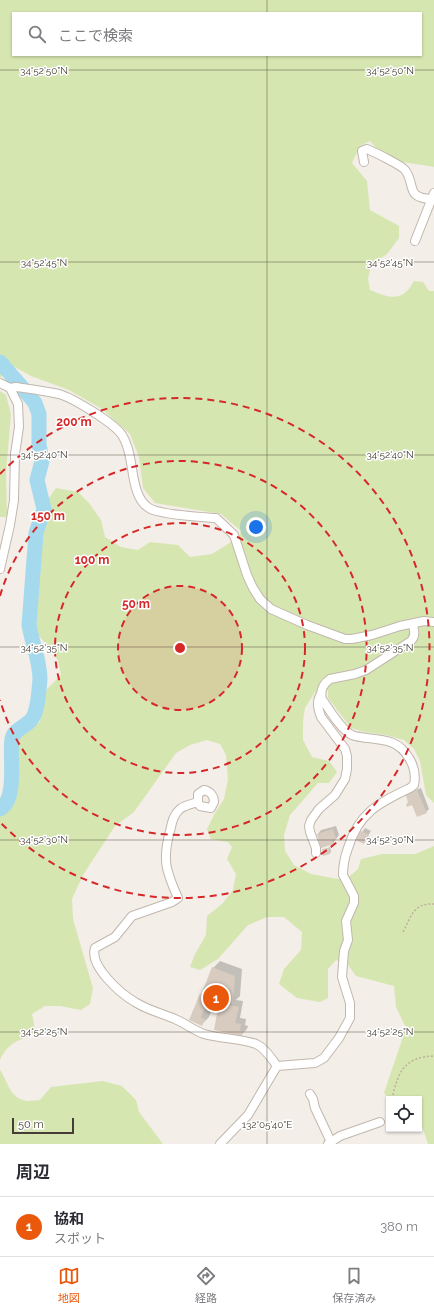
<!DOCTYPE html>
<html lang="ja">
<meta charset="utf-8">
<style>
:root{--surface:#fff;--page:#f2f2f3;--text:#2b2b33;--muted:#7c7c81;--line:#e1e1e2;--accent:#ea580c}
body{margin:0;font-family:Raleway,"Noto Sans JP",sans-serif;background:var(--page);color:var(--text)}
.controls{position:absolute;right:12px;bottom:12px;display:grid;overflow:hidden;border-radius:0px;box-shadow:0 1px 3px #0004}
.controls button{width:36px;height:36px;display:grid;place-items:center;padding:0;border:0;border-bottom:1px solid var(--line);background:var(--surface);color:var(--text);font:20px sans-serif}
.scale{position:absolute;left:12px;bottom:10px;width:62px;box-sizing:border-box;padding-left:4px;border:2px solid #463e36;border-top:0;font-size:11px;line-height:14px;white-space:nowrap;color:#463e36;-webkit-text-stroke:3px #fff;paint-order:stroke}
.you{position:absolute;left:256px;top:527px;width:14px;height:14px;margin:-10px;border:3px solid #fff;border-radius:50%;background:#1a73e8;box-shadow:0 0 0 6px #1a73e833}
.badge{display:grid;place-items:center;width:26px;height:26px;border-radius:50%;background:var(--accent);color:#fff;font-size:13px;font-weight:700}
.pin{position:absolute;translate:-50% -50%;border:2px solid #fff;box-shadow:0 1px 4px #0006}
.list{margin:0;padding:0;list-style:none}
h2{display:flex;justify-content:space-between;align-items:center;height:52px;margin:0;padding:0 16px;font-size:17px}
h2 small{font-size:13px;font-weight:400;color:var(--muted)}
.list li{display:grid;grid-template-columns:26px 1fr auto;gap:12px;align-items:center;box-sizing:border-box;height:60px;padding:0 16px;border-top:1px solid var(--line)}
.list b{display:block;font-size:15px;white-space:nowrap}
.list p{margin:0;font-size:13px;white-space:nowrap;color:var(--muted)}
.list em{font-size:13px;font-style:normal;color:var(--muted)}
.icon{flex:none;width:22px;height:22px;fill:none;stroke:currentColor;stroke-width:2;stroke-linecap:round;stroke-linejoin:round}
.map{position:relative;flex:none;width:434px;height:1144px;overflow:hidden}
.search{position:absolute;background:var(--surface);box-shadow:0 1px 3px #0004;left:12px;right:12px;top:12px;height:44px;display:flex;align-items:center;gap:10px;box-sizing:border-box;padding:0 14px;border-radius:0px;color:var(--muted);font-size:15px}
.sheet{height:112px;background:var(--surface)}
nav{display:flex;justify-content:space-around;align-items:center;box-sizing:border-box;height:56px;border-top:1px solid var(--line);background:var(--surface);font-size:11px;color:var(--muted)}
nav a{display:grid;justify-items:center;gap:2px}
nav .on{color:var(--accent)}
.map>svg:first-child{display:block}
.green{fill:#d6e6b1;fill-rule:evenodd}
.shadow{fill:#0003}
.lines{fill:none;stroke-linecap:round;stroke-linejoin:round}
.river{stroke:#a5daee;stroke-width:15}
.building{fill:#d8cbc0}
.minor-casing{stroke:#c1b7ad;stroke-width:10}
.path{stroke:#c0ae9c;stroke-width:1.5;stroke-dasharray:2 2;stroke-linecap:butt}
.minor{stroke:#fff;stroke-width:8}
.ticks{fill:none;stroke:#463e36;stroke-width:1;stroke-opacity:0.45}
.ring{fill:none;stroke:#d62828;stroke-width:2;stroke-dasharray:7 5}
.ticks-label{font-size:10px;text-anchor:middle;fill:#463e36;stroke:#fff;stroke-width:3;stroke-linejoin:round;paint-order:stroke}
.centre{fill:#d62828;stroke:#fff;stroke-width:2}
.ring-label{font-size:12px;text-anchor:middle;font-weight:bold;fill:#d62828;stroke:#fff;stroke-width:3;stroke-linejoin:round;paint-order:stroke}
</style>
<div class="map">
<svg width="434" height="1144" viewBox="0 0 434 1144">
<rect width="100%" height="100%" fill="#f3eee7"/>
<g class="green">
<path d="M0,0H434V167C406,161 390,166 370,141L360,146L352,163L367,181L370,210L399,226V238L387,254L371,265L368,279L370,290C390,298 402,303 414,281L423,282L429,291H434V803L426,795L420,761L414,749L404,740L386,735L365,732L351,728L328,698V690L315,692L305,708L303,721V740L312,757L329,761L337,772L329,783H318L290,815L284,835L285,851L294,865L311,874L338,879L350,876L358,869L361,859L382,854H415L434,846V1144H428L422,1126L419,1124V1099H389L384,1093L406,1028L396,1007L394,986L356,976L348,965L336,960L328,969V998L320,1002L297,998L279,984L284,969L301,950L302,932L284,917H267L248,925L218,959L200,970L190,967L195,954L206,935L207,916L222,904L233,890L236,874L227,859L232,847L228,842L211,839L207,829L214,815L224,799L228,779L226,755L220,744L207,740L190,745L176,753L134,812L115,826L83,875L72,899L73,919L93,988L90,1004L81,1010L60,1006H45L32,1014L36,1034C19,1040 8,1042 0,1060V815L5,812L11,800L18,769L17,748L21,735L40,722L41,708L47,689L61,675L58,660L32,627L38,593L43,528L48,510L49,498L56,488L78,492L89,503L101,520L105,537L121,547L138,550L150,542L178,545L190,557L212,554L239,537L241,531L221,514L155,503L143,488L139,457L130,434L102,409L69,390L31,376L11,365L0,378ZM13,13H421V55H13Z"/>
<polygon points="0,391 6,395 11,414 6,473 7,517 0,517"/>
<path d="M0,1070C7,1080 9,1096 23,1100C28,1102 35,1100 40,1100L51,1087L103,1081L122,1086L136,1100L139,1112L163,1144H0Z"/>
</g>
<g class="shadow">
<polygon points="421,788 429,809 426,812 413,804 407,804 409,802 407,795 411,792"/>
<polygon points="336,826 339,835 333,843 318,834 321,830"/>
<polygon points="365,828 371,831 363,843 357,840"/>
<polygon points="330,847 331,852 330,853 323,850"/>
<polygon points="220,961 242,969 240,996 236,1000 243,1001 240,1018 246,1019 245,1025 248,1026 247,1029 242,1034 215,1029 221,1000 217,1003 211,1001 207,1010 211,1012 209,1017 202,1024 190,1019 200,995 203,992 213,968"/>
</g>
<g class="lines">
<path class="river" d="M0,362L26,392L35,403L39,414V444L42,461L37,480L44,509L36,533L29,625C32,643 40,661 40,679C39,689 38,713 31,720C25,727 14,729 12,739C9,756 18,799 0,809"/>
</g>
<g class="building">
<polygon points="417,790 427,813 417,817 412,805 407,807 406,804 408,803 406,795"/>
<polygon points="333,829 336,839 332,840 334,844 321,848 317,834"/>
<polygon points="361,831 369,835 364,844 356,840"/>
<polygon points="329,848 330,854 323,856 322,849"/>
<polygon points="212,967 235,976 233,1004 218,1001 218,1005 208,1001 201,1017 205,1019 202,1026 189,1020 200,994 201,995"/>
<polygon points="219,1003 239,1007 235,1023 241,1024 240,1030 243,1031 242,1036 214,1030"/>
</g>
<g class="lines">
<g class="minor-casing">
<g id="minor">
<path d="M364,162L362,151L367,149C374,152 401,165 405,170C416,184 405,198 431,199"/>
<polyline points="415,241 434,193"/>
<path d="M0,383L10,388L16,387C30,389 45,391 59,394C73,398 114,423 122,435C124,438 126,443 127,446C134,464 131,497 149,508C160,515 202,517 216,518L234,535L247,575L253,588L260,599L271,609L307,625L345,639H352L372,635L400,626L424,621L434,622"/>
<polyline points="0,569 10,525 14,500 15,454 19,427 18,404 10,388"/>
<path d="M198,802V794L204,790C210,791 214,796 214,802L211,808L200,806L198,802C192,804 185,805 180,809C173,815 172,823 170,831C162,860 166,871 178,898L172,902L132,916L115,937L95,948C89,966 121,994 135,1002C147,1010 164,1014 177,1020C186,1024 195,1031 204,1034C221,1039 240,1038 256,1044C265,1048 271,1058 277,1066"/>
<path d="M316,853V848L310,832L309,826L311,820L319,809L335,795L345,779L347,769V756L345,749L321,717C318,709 316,701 321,694"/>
<polyline points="310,1094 313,1099 315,1108 331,1142"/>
<path d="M220,1144L248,1115L277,1066L315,1063L324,1058L339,1038L350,1018V1003L342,977L344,951L348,940L346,921L354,903V896L343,875C343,866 345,856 348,848C359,812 379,803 410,788L414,785C416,775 414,766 409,758C399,741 386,740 367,738C362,737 356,737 352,735C341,730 329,709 322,699C320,691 323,684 330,679L355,674L366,670L411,641C416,636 414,630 413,625"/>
<polyline points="328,1144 340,1136 380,1122"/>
</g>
</g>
<g class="path">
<path d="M403,932C411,917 413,903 434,904"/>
<path d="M392,1099C398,1072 404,1057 434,1056"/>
<polyline points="386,1118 389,1114"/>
</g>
<use href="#minor" class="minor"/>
</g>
<path class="ticks" d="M267,0V13M267,55V1144M0,70H434M0,262H434M0,455H434M0,647H434M0,840H434M0,1032H434"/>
<circle cx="180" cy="648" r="62" fill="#d62828" fill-opacity=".12"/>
<g class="ring">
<circle cx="180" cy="648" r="62"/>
<circle cx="180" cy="648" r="125"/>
<path d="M0 596A187 187 0 1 1 0 700"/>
<path d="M0 474A250 250 0 1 1 0 822"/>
</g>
<g class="ticks-label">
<text x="44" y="74">34°52'50"N</text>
<text x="390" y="74">34°52'50"N</text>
<text x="44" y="266">34°52'45"N</text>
<text x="390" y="266">34°52'45"N</text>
<text x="44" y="458">34°52'40"N</text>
<text x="390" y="458">34°52'40"N</text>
<text x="44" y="651">34°52'35"N</text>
<text x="390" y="651">34°52'35"N</text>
<text x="44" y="843">34°52'30"N</text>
<text x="390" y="843">34°52'30"N</text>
<text x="44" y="1035">34°52'25"N</text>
<text x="390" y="1035">34°52'25"N</text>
<text x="267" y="1128">132°05'40"E</text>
</g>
<circle cx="180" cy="648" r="6" class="centre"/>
<g class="ring-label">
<text x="74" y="426">200 m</text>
<text x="48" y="520">150 m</text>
<text x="92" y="564">100 m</text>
<text x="136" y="608">50 m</text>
</g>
</svg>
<div class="controls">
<button><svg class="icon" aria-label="locate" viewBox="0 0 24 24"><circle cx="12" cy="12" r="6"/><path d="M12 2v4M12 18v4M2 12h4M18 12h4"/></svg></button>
</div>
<div class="scale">50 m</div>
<div class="you"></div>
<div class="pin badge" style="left:216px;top:998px">1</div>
<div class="search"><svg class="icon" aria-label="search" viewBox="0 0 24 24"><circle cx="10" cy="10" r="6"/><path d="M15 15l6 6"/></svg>ここで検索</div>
</div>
<section class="sheet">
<h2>周辺<small></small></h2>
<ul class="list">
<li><span class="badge">1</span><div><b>協和</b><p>スポット</p></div><em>380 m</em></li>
</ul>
</section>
<nav>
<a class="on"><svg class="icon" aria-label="map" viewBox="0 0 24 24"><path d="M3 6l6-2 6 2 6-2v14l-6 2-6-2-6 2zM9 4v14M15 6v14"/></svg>地図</a>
<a><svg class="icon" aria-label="directions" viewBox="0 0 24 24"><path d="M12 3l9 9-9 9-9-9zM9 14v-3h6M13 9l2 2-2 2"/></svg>経路</a>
<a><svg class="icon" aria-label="saved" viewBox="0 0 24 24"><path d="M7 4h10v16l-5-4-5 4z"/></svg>保存済み</a>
</nav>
